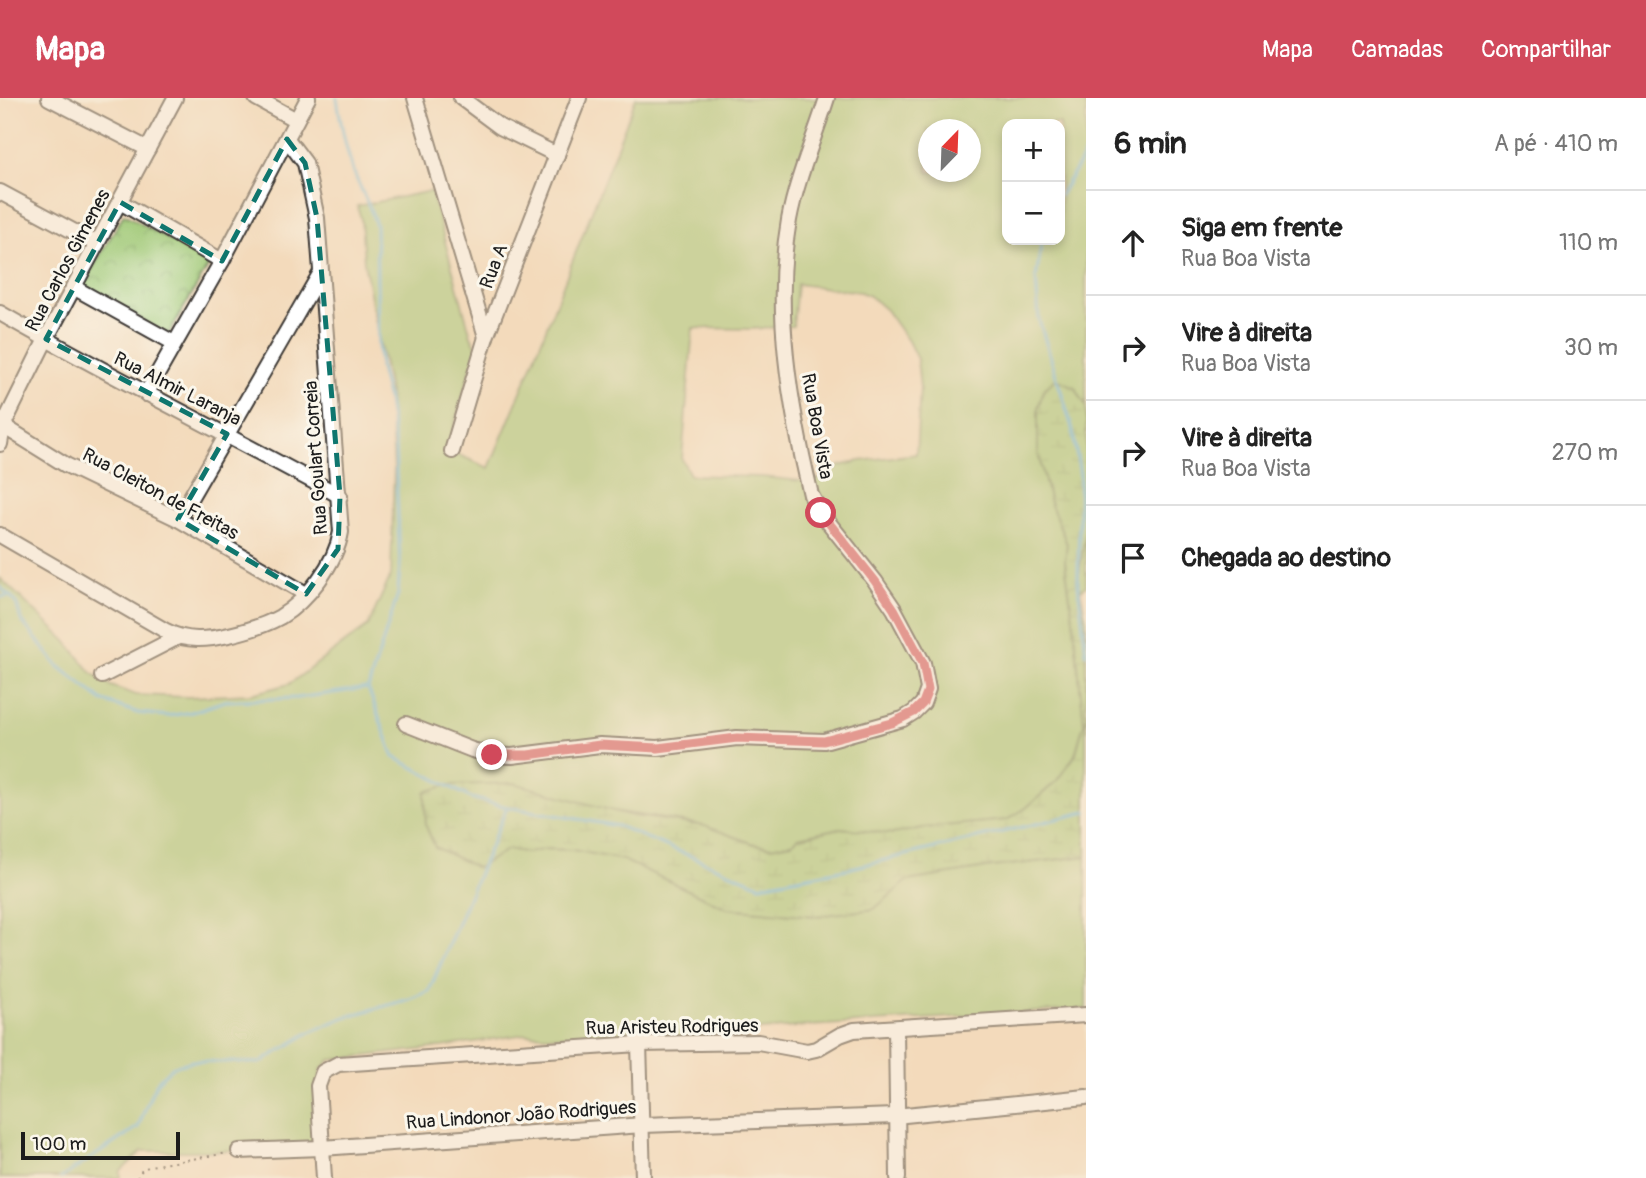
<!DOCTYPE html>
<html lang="pt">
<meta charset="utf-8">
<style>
:root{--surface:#fff;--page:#f6f6f6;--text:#222;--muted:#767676;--line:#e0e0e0;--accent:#d1495b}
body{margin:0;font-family:Pangolin,sans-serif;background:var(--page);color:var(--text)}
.controls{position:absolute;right:21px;top:21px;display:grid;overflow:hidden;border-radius:14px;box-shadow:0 4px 10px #0003}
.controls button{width:63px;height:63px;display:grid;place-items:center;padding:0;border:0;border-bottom:2px solid var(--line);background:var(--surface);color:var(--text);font:35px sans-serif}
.compass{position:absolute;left:918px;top:21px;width:63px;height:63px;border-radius:50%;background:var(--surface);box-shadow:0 4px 10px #0003;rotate:23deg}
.scale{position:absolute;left:21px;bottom:18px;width:159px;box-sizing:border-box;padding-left:7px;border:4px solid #1c1c1c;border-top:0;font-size:19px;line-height:24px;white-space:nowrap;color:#1c1c1c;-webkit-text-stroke:5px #fbf7ec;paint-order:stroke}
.stop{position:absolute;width:21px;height:21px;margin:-16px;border:5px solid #d1495b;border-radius:50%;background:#fff}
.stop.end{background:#d1495b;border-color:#fff;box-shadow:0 2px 7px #0008}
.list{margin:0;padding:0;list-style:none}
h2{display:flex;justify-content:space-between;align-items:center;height:91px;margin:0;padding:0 28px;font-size:30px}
h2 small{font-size:23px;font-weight:400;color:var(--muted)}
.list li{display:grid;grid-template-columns:46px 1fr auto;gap:21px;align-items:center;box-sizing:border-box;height:105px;padding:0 28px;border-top:2px solid var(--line)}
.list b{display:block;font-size:26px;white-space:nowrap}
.list p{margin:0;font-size:23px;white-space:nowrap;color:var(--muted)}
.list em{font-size:23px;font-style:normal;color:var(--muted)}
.icon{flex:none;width:38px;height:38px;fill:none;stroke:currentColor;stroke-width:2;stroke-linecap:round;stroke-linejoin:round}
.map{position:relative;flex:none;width:1086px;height:1080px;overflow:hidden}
header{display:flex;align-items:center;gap:42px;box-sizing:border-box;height:98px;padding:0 35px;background:var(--accent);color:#fff}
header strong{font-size:33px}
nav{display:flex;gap:38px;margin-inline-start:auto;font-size:24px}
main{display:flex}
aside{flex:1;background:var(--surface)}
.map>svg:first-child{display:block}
.grass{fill:#9ec875;stroke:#5d7248;stroke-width:2;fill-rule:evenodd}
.wetland{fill:url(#wetland-marsh);stroke:#5d7248;stroke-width:2}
.park{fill:url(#park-crowns);stroke:#5d7248;stroke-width:2}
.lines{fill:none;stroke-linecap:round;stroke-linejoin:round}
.stream{stroke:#5fb6dc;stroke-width:3.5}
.minor-casing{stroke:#3c3834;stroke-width:18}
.path{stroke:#3c3834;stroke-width:2;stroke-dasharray:2 5;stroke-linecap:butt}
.minor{stroke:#fff;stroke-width:14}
.route{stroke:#d1495b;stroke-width:9}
.marked{fill:none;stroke:#0f766e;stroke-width:5;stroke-dasharray:14 9;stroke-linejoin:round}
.labels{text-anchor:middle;stroke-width:6;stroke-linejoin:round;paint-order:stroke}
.street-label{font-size:19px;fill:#1c1c1c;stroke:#fbf7ec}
</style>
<header>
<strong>Mapa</strong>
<nav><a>Mapa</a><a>Camadas</a><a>Compartilhar</a></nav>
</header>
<main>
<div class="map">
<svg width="1086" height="1080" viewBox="0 0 1086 1080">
<defs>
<pattern id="wetland-marsh" width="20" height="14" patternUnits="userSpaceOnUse" patternTransform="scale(1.75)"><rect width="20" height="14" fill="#9ec875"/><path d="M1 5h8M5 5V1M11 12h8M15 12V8" fill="none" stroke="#88ab65"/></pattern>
<pattern id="park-crowns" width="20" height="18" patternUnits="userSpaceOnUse" patternTransform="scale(1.75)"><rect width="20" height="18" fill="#9ec875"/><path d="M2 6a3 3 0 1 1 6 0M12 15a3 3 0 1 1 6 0" fill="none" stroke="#88ab65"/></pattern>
</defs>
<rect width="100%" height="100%" fill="#fbf7ec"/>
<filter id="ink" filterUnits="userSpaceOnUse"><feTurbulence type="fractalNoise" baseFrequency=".0143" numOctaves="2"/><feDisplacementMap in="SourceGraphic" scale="14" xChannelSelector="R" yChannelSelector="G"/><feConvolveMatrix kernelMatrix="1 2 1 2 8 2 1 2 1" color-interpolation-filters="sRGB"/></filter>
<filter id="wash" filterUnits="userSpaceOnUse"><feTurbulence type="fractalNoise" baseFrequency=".00686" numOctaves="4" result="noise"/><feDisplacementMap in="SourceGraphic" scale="28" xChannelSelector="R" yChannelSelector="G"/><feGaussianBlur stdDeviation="1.57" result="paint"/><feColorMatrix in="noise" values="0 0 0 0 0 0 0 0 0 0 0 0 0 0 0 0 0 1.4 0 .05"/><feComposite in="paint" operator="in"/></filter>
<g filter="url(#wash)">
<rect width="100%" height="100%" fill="#f3dabb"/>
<g class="grass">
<path d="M636,0H1086V308L1075,289L1038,310V355L1050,404L1067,446L1065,464L1074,528L1084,626L1075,657L1056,684L1026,710L1007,722L923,730L893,736L840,730L798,739L793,745L771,749L754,746L696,726L449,687L425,694L426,728L435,749L477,769L508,751L528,755L545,751L573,752L623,762L727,810L816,818L874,811L907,783L992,769L1086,758V911L809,928L668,940L578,939L526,936L435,950L330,962L320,973V1034L314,1047L219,1053H142L120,1074L121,1080H0V480L66,543L91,574L111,588L136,597L188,599L251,596L289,586L368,528L391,477L394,371L389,293L364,164L361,121L357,108L431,93L471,238L477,249L447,352L489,370L530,272ZM1007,26H1060V142H1007ZM928,32H970V74H928ZM797,186L860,194L870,198L886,212L908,243L917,261L920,290L916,356L860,363L840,368L825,380L802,383L762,379L690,377L682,361L693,230L751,231L793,228Z"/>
<polygon points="1086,431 1086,488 1080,493 1078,482"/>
</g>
<polygon class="wetland" points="1056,281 1075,289 1086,308 1086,431 1078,482 1086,522 1086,758 992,769 907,783 874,811 816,818 727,810 623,762 573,752 545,751 528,755 508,751 477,770 435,749 426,728 425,694 449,687 514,685 628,717 705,728 754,746 771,749 792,745 798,740 840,730 893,736 923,730 1007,722 1026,710 1056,684 1075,658 1084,626 1074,528 1065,463 1067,446 1050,404 1038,355 1038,310 1044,291"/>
<polygon class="park" points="124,116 210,165 168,237 82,188"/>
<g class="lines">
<g class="stream">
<path d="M337,0C341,27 346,56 357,82C364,98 372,111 376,128L378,245L380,270L388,302L395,349L400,466L398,496L368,590L394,659L471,700L507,709L618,728L760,787L847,771L1086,714"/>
<polyline points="1060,97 1086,54"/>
<polyline points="1042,142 1036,180 1039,222 1072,329 1080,377 1078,485 1086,555"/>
<polyline points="0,489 16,504 21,522 57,567 103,603 138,615 168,618 192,614 225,603 297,600 368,590"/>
<polyline points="0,499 11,498"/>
<polyline points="61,1080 138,1029 152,994 158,983 172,969 193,963 260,965 310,934 345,919 410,901 429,893 507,709"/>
</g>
</g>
</g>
<g filter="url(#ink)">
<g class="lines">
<g class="minor-casing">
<g id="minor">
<polyline points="49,0 148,51"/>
<polyline points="256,0 296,22"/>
<polyline points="415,0 486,239"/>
<polyline points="461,0 500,29 557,57"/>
<polyline points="0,94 97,146"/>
<polyline points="120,104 222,163"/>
<polyline points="73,189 174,245"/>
<path d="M0,215C111,279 227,336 340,398"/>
<polyline points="146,296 222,163 308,0"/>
<polyline points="0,326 66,367 178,421 306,496"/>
<polyline points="0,346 3,328 46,241 175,0"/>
<polyline points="452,353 486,239 579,0"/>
<polyline points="178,421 320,176"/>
<path d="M0,437L166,533C187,544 207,542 229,537C246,533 264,528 280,519C307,503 336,465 341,434L317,120L305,65L287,41"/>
<polyline points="102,578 178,539"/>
<path d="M406,626L472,652L492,657L512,658L600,647L658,650L737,640L824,643L903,621L914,614L923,605L928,591L923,565L894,511L875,483L821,415L811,397C790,309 773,212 789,122C796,83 815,38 827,0"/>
<polyline points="896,930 898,1080"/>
<polyline points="639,946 643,1080"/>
<polyline points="239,1053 322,1050 643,1027 895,1018 1086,999"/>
<polyline points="324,1080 318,988 323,974 338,966 639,946 758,944 807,953 816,951 840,937 854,932 1086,917"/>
</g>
</g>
<polyline class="path" points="137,1080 142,1072 150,1068 228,1055"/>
<use href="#minor" class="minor"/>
</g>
</g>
<g class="lines" filter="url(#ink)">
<polyline class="route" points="492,657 528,657 600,647 658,650 737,640 824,643 892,625 914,614 923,605 928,592 923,565 894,511 875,483 821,415"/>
</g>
<path d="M0 0H1086V1080H0ZM287,41L305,65L317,120L340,398L338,451L306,496L178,421L227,336L46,241L120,104L222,163Z" fill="#f3dabb" fill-opacity=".55" fill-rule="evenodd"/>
<path class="marked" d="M287,41L305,65L317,120L340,398L338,451L306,496L178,421L227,336L46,241L120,104L222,163Z"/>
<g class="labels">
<g class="street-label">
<text transform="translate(67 162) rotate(-62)" y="7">Rua Carlos Gimenes</text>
<text transform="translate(493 168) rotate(-69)" y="7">Rua A</text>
<text transform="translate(178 290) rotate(27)" y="7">Rua Almir Laranja</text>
<text transform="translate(818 328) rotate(80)" y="7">Rua Boa Vista</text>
<text transform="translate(315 360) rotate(-94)" y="7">Rua Goulart Correia</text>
<text transform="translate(161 395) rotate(28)" y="7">Rua Cleiton de Freitas</text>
<text transform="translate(672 928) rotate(-1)" y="7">Rua Aristeu Rodrigues</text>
<text transform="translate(521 1016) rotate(-4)" y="7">Rua Lindonor João Rodrigues</text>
</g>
</g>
</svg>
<div class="controls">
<button>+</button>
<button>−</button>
</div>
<svg class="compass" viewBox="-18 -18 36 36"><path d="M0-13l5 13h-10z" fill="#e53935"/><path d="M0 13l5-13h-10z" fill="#767676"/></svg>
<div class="scale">100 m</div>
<div class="stop" style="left:821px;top:415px"></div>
<div class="stop end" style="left:492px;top:657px"></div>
</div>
<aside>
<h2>6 min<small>A pé · 410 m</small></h2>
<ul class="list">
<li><svg class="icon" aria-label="ahead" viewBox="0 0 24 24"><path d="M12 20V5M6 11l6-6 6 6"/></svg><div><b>Siga em frente</b><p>Rua Boa Vista</p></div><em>110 m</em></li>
<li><svg class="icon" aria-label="right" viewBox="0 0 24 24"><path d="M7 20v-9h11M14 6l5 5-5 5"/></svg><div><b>Vire à direita</b><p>Rua Boa Vista</p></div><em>30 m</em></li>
<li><svg class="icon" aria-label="right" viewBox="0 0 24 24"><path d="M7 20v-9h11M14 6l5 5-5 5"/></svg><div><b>Vire à direita</b><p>Rua Boa Vista</p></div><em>270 m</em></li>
<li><svg class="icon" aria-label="arrive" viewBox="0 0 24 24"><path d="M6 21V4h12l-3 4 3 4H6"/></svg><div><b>Chegada ao destino</b></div></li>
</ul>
</aside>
</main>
